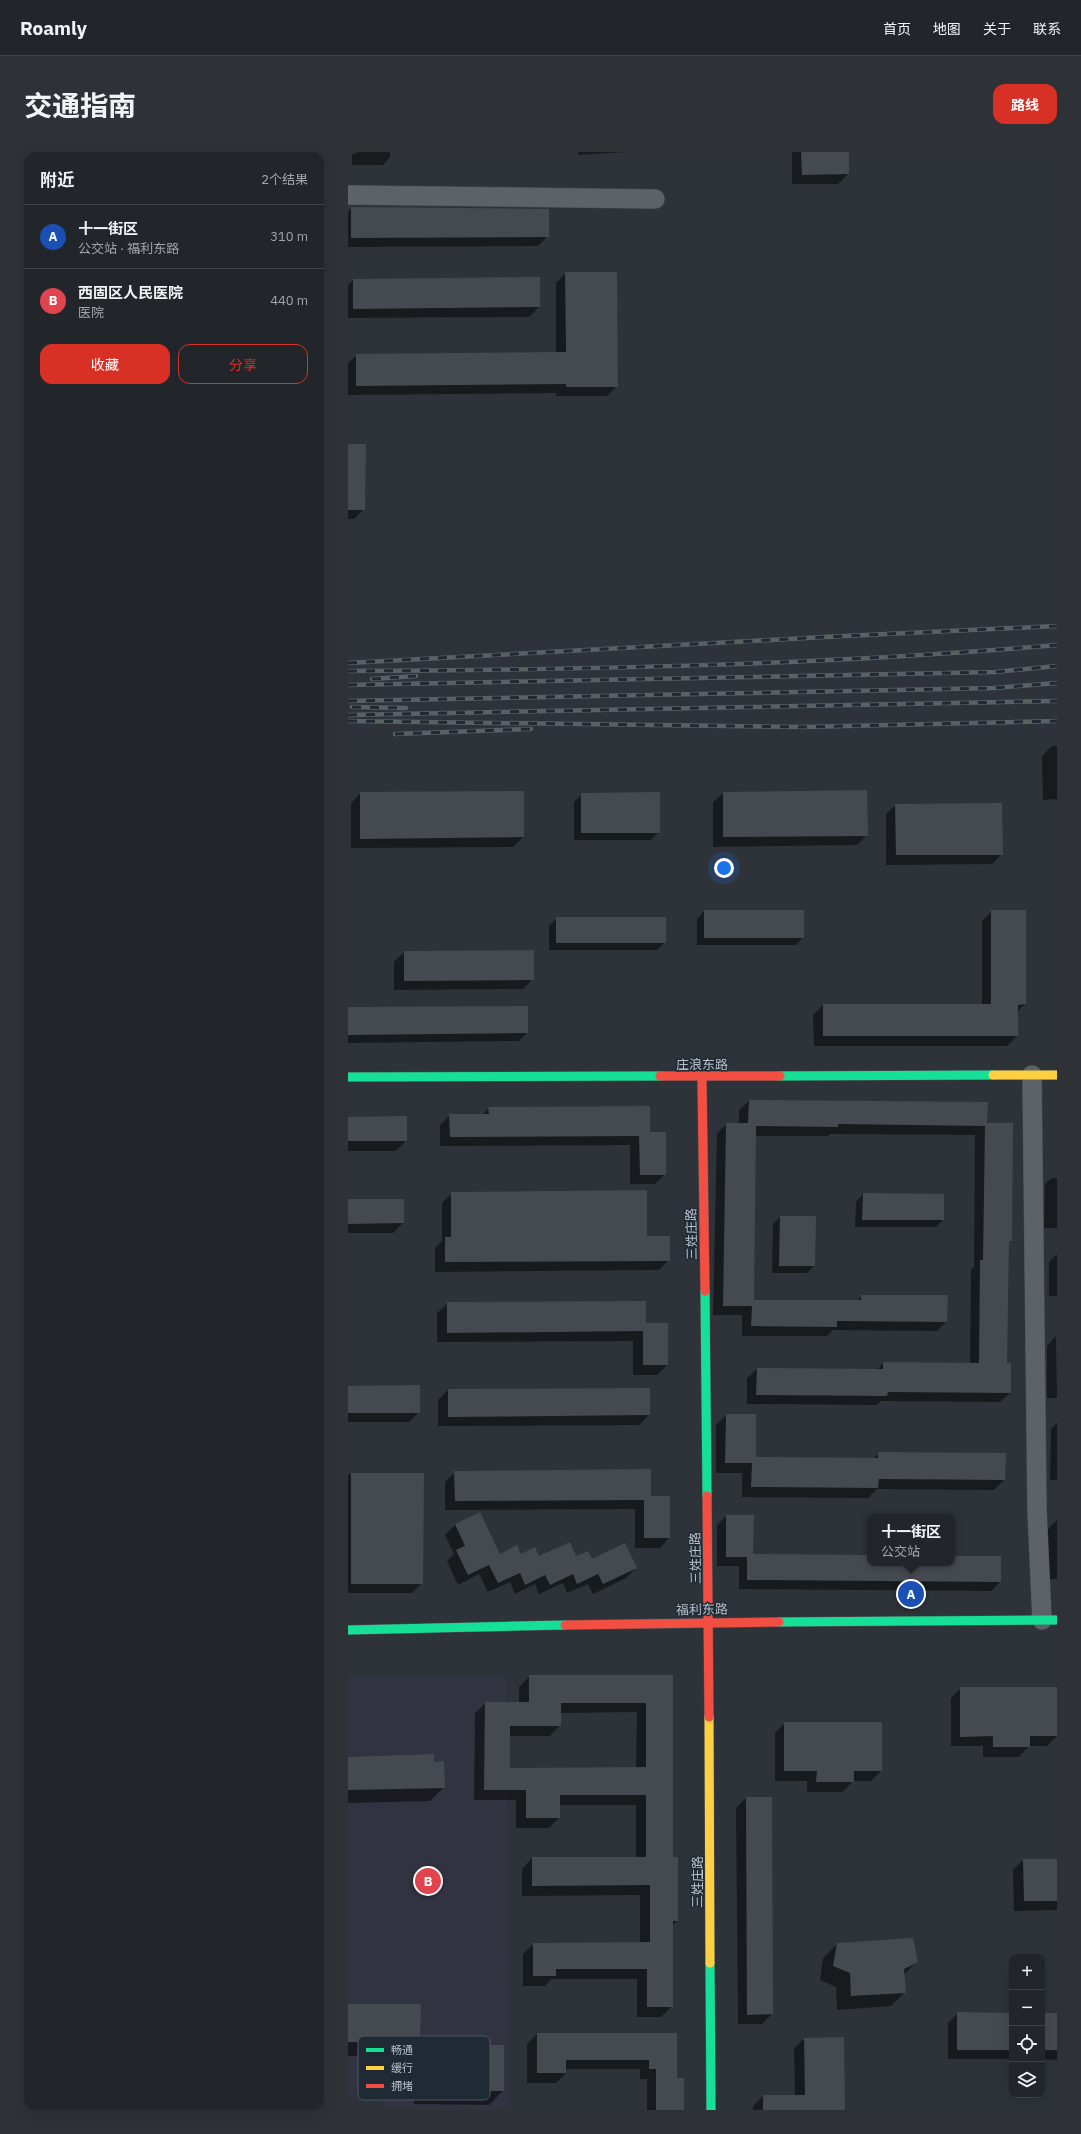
<!DOCTYPE html>
<html lang="zh">
<meta charset="utf-8">
<style>
:root{--surface:#22262b;--page:#2e3237;--text:#f1f3f6;--muted:#a2a5a9;--line:#3f4347;--accent:#d93025}
body{margin:0;font-family:"IBM Plex Sans","Noto Sans SC",sans-serif;background:var(--page);color:var(--text)}
.controls{position:absolute;right:12px;bottom:12px;display:grid;overflow:hidden;border-radius:8px;box-shadow:0 4px 16px #0002}
.controls button{width:36px;height:36px;display:grid;place-items:center;padding:0;border:0;border-bottom:1px solid var(--line);background:var(--surface);color:var(--text);font:20px sans-serif}
.you{position:absolute;left:376px;top:716px;width:14px;height:14px;margin:-10px;border:3px solid #fff;border-radius:50%;background:#1a73e8;box-shadow:0 0 0 6px #1a73e833}
.badge{display:grid;place-items:center;width:26px;height:26px;border-radius:50%;background:var(--accent);color:#fff;font-size:13px;font-weight:700}
.pin{position:absolute;translate:-50% -50%;border:2px solid #fff;box-shadow:0 1px 4px #0006}
.popup{position:absolute;left:519px;top:1362px;width:88px;height:52px;box-sizing:border-box;display:grid;place-content:center;border-radius:8px;background:var(--surface);filter:drop-shadow(0 1px 3px #0005);font-size:13px;white-space:nowrap;color:var(--muted)}
.popup b{font-size:15px;color:var(--text)}
.popup::after{content:'';position:absolute;left:50%;top:100%;margin-left:-8px;border:8px solid transparent;border-top-color:var(--surface)}
.list{margin:0;padding:0;list-style:none}
h2{display:flex;justify-content:space-between;align-items:center;height:52px;margin:0;padding:0 16px;font-size:17px}
h2 small{font-size:13px;font-weight:400;color:var(--muted)}
.list li{display:grid;grid-template-columns:26px 1fr auto;gap:12px;align-items:center;box-sizing:border-box;height:64px;padding:0 16px;border-top:1px solid var(--line)}
.list b{display:block;font-size:15px;white-space:nowrap}
.list p{margin:0;font-size:13px;white-space:nowrap;color:var(--muted)}
.list em{font-size:13px;font-style:normal;color:var(--muted)}
.actions{display:flex;gap:8px;padding:12px 16px}
.actions a{flex:1;padding:9px 0;border:1px solid var(--accent);border-radius:12px;text-align:center;font-size:14px;color:var(--accent)}
.actions .main{background:var(--accent);color:#fff}
.icon{flex:none;width:22px;height:22px;fill:none;stroke:currentColor;stroke-width:2;stroke-linecap:round;stroke-linejoin:round}
.map{position:relative;flex:none;width:709px;height:1958px;overflow:hidden;border-radius:12px}
header{display:flex;align-items:center;gap:24px;box-sizing:border-box;height:56px;padding:0 20px;background:var(--surface);border-bottom:1px solid var(--line)}
header strong{font-size:19px}
nav{display:flex;gap:22px;margin-inline-start:auto;font-size:14px}
.intro{display:flex;align-items:center;justify-content:space-between;box-sizing:border-box;height:96px;padding:0 24px}
h1{margin:0;font-size:28px}
.button{padding:10px 18px;border-radius:12px;background:var(--accent);color:#fff;font-size:14px;font-weight:700}
main{display:flex;gap:24px;padding:0 24px}
aside{flex:1;background:var(--surface);border-radius:12px;box-shadow:0 4px 16px #0002}
.map>svg:first-child{display:block}
.medical{fill:#323340}
.shadow{fill:#0007;fill-rule:evenodd}
.building{fill:#454a50;fill-rule:evenodd}
.lines{fill:none;stroke-linecap:round;stroke-linejoin:round}
.street-casing{stroke:#4b4f54;stroke-width:20}
.fast-casing{stroke:#4b4f54;stroke-width:10}
.slow-casing{stroke:#4b4f54;stroke-width:10}
.jam-casing{stroke:#4b4f54;stroke-width:10}
.street{stroke:#5d6268;stroke-width:19}
.fast{stroke:#16e098;stroke-width:9}
.slow{stroke:#ffcf43;stroke-width:9}
.jam{stroke:#f24e42;stroke-width:9}
.rail-casing{stroke:#5b6065;stroke-width:4.5}
.rail{stroke:#202a34;stroke-width:3;stroke-dasharray:9;stroke-linecap:butt}
.labels{text-anchor:middle;stroke-width:3;stroke-linejoin:round;paint-order:stroke}
.street-label{font-size:13px;fill:#b7c0ca;stroke:#202a34}
.key{fill:#202a34;stroke:#4d5761;stroke-width:1}
.key-label{font-size:11px;fill:#b7c0ca}
</style>
<header>
<strong>Roamly</strong>
<nav><a>首页</a><a>地图</a><a>关于</a><a>联系</a></nav>
</header>
<div class="intro"><h1>交通指南</h1><a class="button">路线</a></div>
<main>
<aside>
<h2>附近<small>2个结果</small></h2>
<ul class="list">
<li><span class="badge" style="background:#1a4fb4">A</span><div><b>十一街区</b><p>公交站 · 福利东路</p></div><em>310 m</em></li>
<li><span class="badge" style="background:#e0444e">B</span><div><b>西固区人民医院</b><p>医院</p></div><em>440 m</em></li>
</ul>
<div class="actions"><a class="main">收藏</a><a>分享</a></div>
</aside>
<div class="map">
<svg width="709" height="1958" viewBox="0 0 709 1958">
<rect width="100%" height="100%" fill="#2d3339"/>
<polygon class="medical" points="159,1523 161,1958 41,1958 13,1935 0,1950 0,1524"/>
<g class="shadow">
<polygon points="4,0 42,0 42,5 35,13 4,13"/>
<polygon points="230,0 278,0 230,3"/>
<polygon points="444,0 500,0 500,22 490,32 444,32"/>
<polygon points="3,56 200,84 190,94 0,95 0,60"/>
<polygon points="218,121 269,234 259,244 208,244 208,241 0,243 0,211 9,203 208,201 208,131"/>
<polygon points="5,128 191,155 181,165 0,166 0,133"/>
<polygon points="0,293 16,357 6,367 0,367"/>
<polygon points="704,594 709,594 709,647 695,648 694,604"/>
<polygon points="518,639 519,683 509,693 365,695 365,650 375,641"/>
<polygon points="13,641 175,685 165,695 3,696 3,651"/>
<polygon points="234,642 311,680 303,688 226,688 226,650"/>
<polygon points="548,653 654,702 644,712 538,713 538,662"/>
<polygon points="356,759 455,785 448,793 349,793 349,767"/>
<polygon points="644,759 677,852 669,860 669,884 659,894 466,894 465,863 475,853 634,853 634,769"/>
<polygon points="209,766 317,790 309,798 201,798 201,774"/>
<polygon points="56,800 185,827 175,837 46,838 46,810"/>
<polygon points="0,857 179,881 171,889 0,891"/>
<polygon points="401,949 639,951 638,972 663,1088 660,1091 658,1212 662,1241 652,1250 533,1249 529,1253 399,1252 399,1226 409,1217 529,1218 535,1211 622,1212 623,1118 626,1115 627,983 482,982 480,984 407,984 405,1149 508,1149 514,1144 598,1170 589,1179 485,1178 479,1184 394,1184 394,1163 365,1163 369,981 379,972 391,972 391,958"/>
<polygon points="141,956 301,981 317,1022 307,1032 282,1032 282,993 92,994 92,973 102,963 134,963"/>
<polygon points="0,966 58,989 48,999 0,999"/>
<polygon points="704,1026 709,1026 709,1076 696,1076 697,1032"/>
<polygon points="104,1041 298,1085 321,1108 311,1118 87,1120 87,1096 94,1089 94,1051"/>
<polygon points="515,1042 595,1068 588,1075 507,1075 508,1050"/>
<polygon points="0,1048 55,1071 45,1081 0,1081"/>
<polygon points="432,1065 466,1114 459,1121 424,1121 425,1072"/>
<polygon points="709,1102 709,1144 701,1144 701,1110"/>
<polygon points="99,1152 297,1172 319,1213 309,1223 285,1223 285,1189 89,1190 89,1161"/>
<polygon points="708,1184 709,1246 699,1246 699,1194"/>
<polygon points="0,1235 71,1260 61,1270 0,1270"/>
<polygon points="100,1238 301,1263 291,1273 90,1274 90,1248"/>
<polygon points="378,1263 407,1306 525,1307 531,1301 656,1328 646,1338 529,1337 520,1346 394,1345 394,1321 368,1321 368,1273"/>
<polygon points="709,1271 709,1328 702,1328 703,1277"/>
<polygon points="107,1320 302,1345 321,1386 312,1396 287,1396 287,1357 97,1358 97,1330"/>
<polygon points="0,1322 75,1322 74,1431 64,1441 0,1441"/>
<polygon points="132,1361 152,1403 228,1406 288,1416 278,1426 245,1442 240,1432 219,1441 215,1431 191,1442 187,1432 167,1442 162,1430 140,1440 131,1422 110,1433 99,1409 106,1402 97,1383 107,1373"/>
<polygon points="378,1364 404,1403 522,1404 522,1411 604,1411 604,1405 652,1405 652,1430 643,1439 391,1437 391,1414 369,1414 369,1373"/>
<polygon points="709,1368 709,1427 700,1427 700,1377"/>
<path d="M182,1524H324V1706L329,1769L324,1774V1854L313,1865H289V1827H203L197,1834H175V1802L185,1792L292,1791V1743L174,1744V1717L184,1706H288V1653H211V1666L201,1676H168V1648H126L127,1561L138,1551H171V1535ZM289,1560L288,1616L161,1617V1584H202L212,1573V1561Z"/>
<polygon points="613,1536 709,1536 709,1584 699,1594 681,1594 671,1605 635,1605 635,1594 603,1594 603,1546"/>
<polygon points="437,1571 533,1619 523,1629 505,1629 495,1640 459,1640 459,1629 427,1629 427,1581"/>
<polygon points="0,1606 85,1611 96,1635 82,1649 0,1651"/>
<polygon points="398,1646 424,1862 414,1872 390,1872 388,1656"/>
<polygon points="675,1708 709,1708 709,1758 666,1759 665,1718"/>
<polygon points="489,1792 569,1809 556,1823 557,1840 543,1854 489,1858 488,1835 472,1828 475,1806"/>
<polygon points="0,1853 71,1890 57,1904 0,1904"/>
<polygon points="610,1861 664,1862 664,1907 600,1907 600,1871"/>
<polygon points="694,1862 709,1862 709,1908 694,1907"/>
<polygon points="189,1882 328,1882 328,1927 335,1958 299,1958 299,1927 292,1927 292,1917 218,1917 218,1921 208,1931 179,1931 179,1892"/>
<polygon points="456,1887 496,1958 405,1958 405,1954 415,1944 447,1944 446,1896"/>
<polygon points="81,1894 155,1939 141,1953 66,1952 67,1908"/>
<polygon points="0,1953 6,1958 0,1958"/>
</g>
<g class="building">
<polygon points="453,0 501,0 501,22 454,23"/>
<polygon points="3,55 201,57 201,85 3,86"/>
<polygon points="217,120 269,120 270,235 218,235 218,232 8,234 8,202 218,200"/>
<polygon points="192,125 192,155 5,157 5,127"/>
<polygon points="0,292 18,292 17,358 0,358"/>
<polygon points="519,638 520,684 375,685 375,640"/>
<polygon points="176,639 176,685 12,687 12,640"/>
<polygon points="312,640 312,681 233,681 233,641"/>
<polygon points="654,651 655,703 548,703 547,652"/>
<rect x="356" y="758" width="100" height="28"/>
<polygon points="643,758 678,758 678,852 670,853 670,884 475,884 475,852 643,852"/>
<rect x="208" y="765" width="110" height="26"/>
<polygon points="186,798 186,828 56,829 56,799"/>
<polygon points="180,854 180,881 0,883 0,855"/>
<polygon points="401,948 640,950 639,971 665,971 664,1089 661,1089 659,1211 663,1211 663,1241 540,1240 539,1244 408,1243 409,1216 535,1217 535,1210 631,1211 632,1108 635,1108 637,974 490,972 490,975 408,974 406,1148 513,1148 513,1143 600,1143 599,1170 489,1169 489,1175 403,1174 404,1154 375,1154 378,971 400,971"/>
<polygon points="302,954 302,980 318,980 318,1023 292,1023 291,984 102,985 101,962 141,962 140,955"/>
<polygon points="59,964 59,989 0,989 0,965"/>
<polygon points="299,1038 299,1084 322,1084 322,1109 97,1110 97,1085 103,1085 103,1040"/>
<polygon points="515,1041 596,1042 596,1068 514,1068"/>
<polygon points="0,1047 56,1047 56,1071 0,1072"/>
<polygon points="432,1064 468,1064 467,1114 431,1114"/>
<polygon points="298,1149 298,1171 320,1171 320,1213 295,1213 295,1179 99,1181 99,1150"/>
<polygon points="72,1233 72,1261 0,1261 0,1234"/>
<polygon points="302,1236 302,1263 100,1265 100,1237"/>
<polygon points="378,1262 408,1262 408,1305 530,1306 530,1300 658,1301 657,1328 531,1327 530,1336 403,1335 404,1311 377,1311"/>
<polygon points="303,1317 303,1344 322,1344 322,1386 296,1386 296,1348 107,1349 106,1319"/>
<polygon points="3,1321 76,1321 75,1432 3,1432"/>
<polygon points="132,1360 152,1402 169,1393 173,1402 187,1395 191,1404 222,1390 228,1404 240,1399 244,1407 277,1391 289,1416 255,1432 250,1422 229,1432 225,1422 202,1433 197,1423 177,1433 172,1421 150,1431 141,1413 120,1423 108,1398 117,1394 107,1372"/>
<polygon points="378,1363 406,1363 405,1402 522,1403 522,1411 604,1411 604,1404 653,1404 653,1430 399,1428 399,1405 378,1405"/>
<path d="M181,1523H325V1705H330V1769H325V1855H299V1817H208V1824H185V1791L302,1790V1733L184,1734V1705H298V1643H212V1666H178V1638H136L137,1550H181ZM213,1551H298V1615L162,1616V1574H213Z"/>
<polygon points="612,1535 709,1535 709,1584 682,1584 682,1595 645,1595 645,1584 612,1585"/>
<polygon points="436,1570 534,1570 534,1619 506,1619 506,1630 468,1630 469,1619 436,1619"/>
<polygon points="86,1602 86,1610 96,1609 97,1636 0,1638 0,1605"/>
<polygon points="398,1645 424,1645 425,1862 399,1863"/>
<polygon points="675,1707 709,1707 709,1749 676,1749"/>
<polygon points="565,1786 570,1810 556,1817 558,1841 503,1844 502,1821 485,1814 489,1791"/>
<polygon points="0,1852 73,1852 72,1891 0,1890"/>
<polygon points="609,1860 664,1861 664,1898 609,1898"/>
<rect x="694" y="1861" width="15" height="37"/>
<polygon points="189,1881 329,1881 329,1926 336,1926 336,1958 308,1958 308,1917 301,1917 301,1908 218,1908 218,1921 189,1921"/>
<polygon points="496,1885 497,1958 415,1958 415,1943 457,1943 456,1886"/>
<rect x="80" y="1893" width="76" height="46"/>
</g>
<g class="lines">
<g class="street-casing">
<g id="street">
<polyline points="0,43 307,47"/>
<polyline points="684,923 689,1359 694,1468"/>
</g>
</g>
<g class="fast-casing">
<g id="fast">
<polyline points="432,924 645,923"/>
<polyline points="0,925 312,924"/>
<polyline points="357,1139 359,1344"/>
<polyline points="431,1470 709,1468"/>
<polyline points="0,1478 217,1473"/>
<polyline points="362,1811 363,1958"/>
</g>
</g>
<g class="slow-casing">
<g id="slow">
<polyline points="645,923 709,923"/>
<polyline points="361,1565 362,1811"/>
</g>
</g>
<g class="jam-casing">
<g id="jam">
<polyline points="312,924 432,924"/>
<polyline points="354,926 357,1139"/>
<polyline points="359,1344 361,1565"/>
<polyline points="217,1473 431,1470"/>
</g>
</g>
<use href="#street" class="street"/>
<use href="#fast" class="fast"/>
<use href="#slow" class="slow"/>
<use href="#jam" class="jam"/>
<g class="rail-casing">
<g id="rail">
<polyline points="0,511 476,485 709,474"/>
<path d="M0,519C236,518 473,513 709,493"/>
<polyline points="24,527 68,524"/>
<polyline points="0,533 647,520 709,514"/>
<polyline points="0,549 646,536 709,531"/>
<polyline points="4,555 58,556"/>
<polyline points="0,563 709,549"/>
<polyline points="0,569 455,575 709,569"/>
<polyline points="47,582 183,577"/>
</g>
</g>
<use href="#rail" class="rail"/>
</g>
<g class="labels">
<g class="street-label">
<text x="354" y="917">庄浪东路</text>
<text transform="translate(343 1082) rotate(-91)" y="5">三姓庄路</text>
<text transform="translate(347 1406) rotate(-91)" y="5">三姓庄路</text>
<text transform="translate(354 1457) rotate(-1)" y="5">福利东路</text>
<text transform="translate(349 1730) rotate(-90)" y="5">三姓庄路</text>
</g>
</g>
<rect x="10" y="1884" width="132" height="64" rx="6" class="key"/>
<rect x="18" y="1896" width="18" height="4" fill="#16e098"/>
<rect x="18" y="1914" width="18" height="4" fill="#ffcf43"/>
<rect x="18" y="1932" width="18" height="4" fill="#f24e42"/>
<g class="key-label">
<text x="43" y="1902">畅通</text>
<text x="43" y="1920">缓行</text>
<text x="43" y="1938">拥堵</text>
</g>
</svg>
<div class="controls">
<button>+</button>
<button>−</button>
<button><svg class="icon" aria-label="locate" viewBox="0 0 24 24"><circle cx="12" cy="12" r="6"/><path d="M12 2v4M12 18v4M2 12h4M18 12h4"/></svg></button>
<button><svg class="icon" aria-label="layers" viewBox="0 0 24 24"><path d="M12 4l9 5-9 5-9-5zM3 14l9 5 9-5"/></svg></button>
</div>
<div class="you"></div>
<div class="pin badge" style="left:563px;top:1442px;background:#1a4fb4">A</div>
<div class="popup"><b>十一街区</b>公交站</div>
<div class="pin badge" style="left:80px;top:1729px;background:#e0444e">B</div>
</div>
</main>
